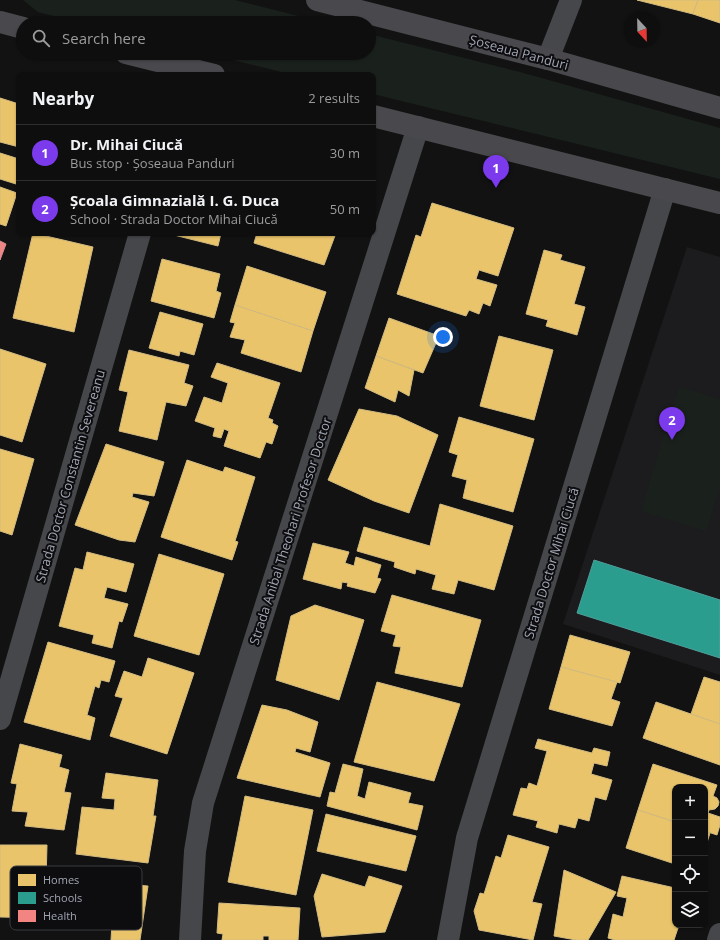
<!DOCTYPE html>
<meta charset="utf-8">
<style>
:root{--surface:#0e0e0e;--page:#1c1c1c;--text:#f1f3f6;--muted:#9b9c9e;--line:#2e2e2e;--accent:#7c3aed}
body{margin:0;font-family:"Open Sans",sans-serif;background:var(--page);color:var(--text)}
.controls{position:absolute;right:12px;bottom:12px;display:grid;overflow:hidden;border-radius:8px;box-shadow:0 1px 3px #0004}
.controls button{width:36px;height:36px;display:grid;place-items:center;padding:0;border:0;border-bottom:1px solid var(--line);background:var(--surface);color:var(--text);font:20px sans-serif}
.compass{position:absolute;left:624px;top:12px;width:36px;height:36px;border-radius:50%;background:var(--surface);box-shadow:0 1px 3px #0004;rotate:158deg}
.you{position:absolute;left:443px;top:337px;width:14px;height:14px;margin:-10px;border:3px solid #fff;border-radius:50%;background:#1a73e8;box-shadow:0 0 0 6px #1a73e833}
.badge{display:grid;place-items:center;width:26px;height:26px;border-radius:50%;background:var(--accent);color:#fff;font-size:13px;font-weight:700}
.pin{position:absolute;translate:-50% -33px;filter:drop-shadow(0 1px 2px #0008)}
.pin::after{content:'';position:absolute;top:21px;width:14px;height:12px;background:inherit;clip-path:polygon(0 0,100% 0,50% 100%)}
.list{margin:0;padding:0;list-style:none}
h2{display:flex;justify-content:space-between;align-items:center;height:52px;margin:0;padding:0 16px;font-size:17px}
h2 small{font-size:13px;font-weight:400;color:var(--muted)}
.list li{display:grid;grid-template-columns:26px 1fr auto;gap:12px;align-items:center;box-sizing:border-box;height:56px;padding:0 16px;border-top:1px solid var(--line)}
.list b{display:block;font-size:15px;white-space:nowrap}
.list p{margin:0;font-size:13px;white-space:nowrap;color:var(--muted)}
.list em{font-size:13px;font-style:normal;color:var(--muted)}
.icon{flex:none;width:22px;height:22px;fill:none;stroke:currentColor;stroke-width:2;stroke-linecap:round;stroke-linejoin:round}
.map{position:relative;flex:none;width:720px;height:940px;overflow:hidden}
.search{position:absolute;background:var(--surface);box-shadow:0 1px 3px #0004;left:16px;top:16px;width:360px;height:44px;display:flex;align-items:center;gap:10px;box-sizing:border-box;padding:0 14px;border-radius:22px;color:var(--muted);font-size:15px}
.panel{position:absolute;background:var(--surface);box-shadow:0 1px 3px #0004;left:16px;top:72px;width:360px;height:164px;border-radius:8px}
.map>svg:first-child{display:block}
.built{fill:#1c1c1e}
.green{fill:#1a211c}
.homes{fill:#e9c46a;stroke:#d3bb80}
.schools{fill:#2a9d8f;stroke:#4ea09a}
.health{fill:#f28482;stroke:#da8e91}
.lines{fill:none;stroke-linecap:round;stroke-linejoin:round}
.street{stroke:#46474b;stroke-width:22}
.primary{stroke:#49494d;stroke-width:22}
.labels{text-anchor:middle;stroke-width:4;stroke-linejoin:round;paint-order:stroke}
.street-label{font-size:13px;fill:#a1a6b5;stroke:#0d0c0e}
.key{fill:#0d0c0e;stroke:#393a40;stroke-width:1}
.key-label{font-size:11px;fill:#a1a6b5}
</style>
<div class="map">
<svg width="720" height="940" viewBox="0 0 720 940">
<rect width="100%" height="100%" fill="#121212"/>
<polygon class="built" points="687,247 720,257 720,675 563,624"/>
<g class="green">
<polygon points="23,0 235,0 326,23 81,23 38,12"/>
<polygon points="369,34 520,72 720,128 720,179 373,94 373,75 294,75 204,53 369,53"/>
<polygon points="679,387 720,399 720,487 706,531 641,511"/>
</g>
<g class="homes">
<polygon points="637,0 698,0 693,14"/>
<polygon points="698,0 720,0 720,23 693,14"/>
<polygon points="0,98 19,104 19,147 0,142"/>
<polygon points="0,153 19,159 19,173 16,184 0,179"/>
<polygon points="0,187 17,193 6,226 0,224"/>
<polygon points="432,203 514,228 498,276 479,270 476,279 497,285 490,306 483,303 479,314 469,310 466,316 397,294 416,235 421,237"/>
<polygon points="33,233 93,247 74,332 13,318"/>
<polygon points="166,233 221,233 218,246"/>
<polygon points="257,233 336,233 324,265 254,243"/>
<polygon points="544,250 562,255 560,260 585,267 574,304 585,307 577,335 546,326 548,320 526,314"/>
<polygon points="162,259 220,274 216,291 221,293 214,318 151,301"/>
<polygon points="247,266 326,292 313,331 235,305"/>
<polygon points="235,305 313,331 301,372 241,353 245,340 230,337 235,323 230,322"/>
<polygon points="160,312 203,324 194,355 180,351 179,356 149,348"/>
<polygon points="389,318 439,336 423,373 376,356"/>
<polygon points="499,336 553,350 534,420 480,406"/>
<polygon points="0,349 46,364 22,442 0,435"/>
<polygon points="129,350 189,365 184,383 193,386 186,406 166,402 157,440 119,431 128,392 119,390"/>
<polygon points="376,356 414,370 409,396 398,390 395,402 365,388"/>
<polygon points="217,363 280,383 268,418 273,420 272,423 278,426 272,444 266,442 260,458 224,446 229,431 224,429 221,438 213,436 215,428 195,421 204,397 222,403 228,383 211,377"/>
<polygon points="359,409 397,416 438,435 409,513 374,501 328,480"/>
<polygon points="459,417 534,439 513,512 463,498 467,480 452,476 458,455 449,452"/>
<polygon points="106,444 164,462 154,496 133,493 132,497 149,502 135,542 119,540 75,525"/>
<polygon points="0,449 34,459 12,535 0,531"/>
<polygon points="187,460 223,472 225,467 255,477 235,541 238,542 232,560 161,537"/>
<polygon points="440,504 513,526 494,590 458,580 454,594 432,589 436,575 416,569 415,574 394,567 395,562 357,551 364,527 430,546"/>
<polygon points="313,543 349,552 345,563 354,566 356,557 381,565 377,578 381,579 375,593 347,586 348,583 342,582 341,589 303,579"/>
<polygon points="87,552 134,564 126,592 107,587 104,598 128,604 122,622 119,621 112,648 92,643 94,635 59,626 75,568 83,570"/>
<polygon points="159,554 224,574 199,655 134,636"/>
<polygon points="392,595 481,620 462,687 395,673 401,647 393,646 396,635 381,631"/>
<polygon points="315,605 364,620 339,700 276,680 291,616"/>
<polygon points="570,635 630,652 620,683 561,667"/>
<polygon points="48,642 115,661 109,682 101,680 99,688 95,686 87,715 95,718 90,740 24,722"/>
<polygon points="148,658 194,673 167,754 110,736 123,698 115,696 124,671 142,677"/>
<polygon points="561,667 617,682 611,699 620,702 612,726 549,709"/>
<polygon points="704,677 720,682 720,724 691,714"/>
<polygon points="377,682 460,704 434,781 354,762"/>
<polygon points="656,702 720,724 720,765 643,738"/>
<polygon points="262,705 287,710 318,722 310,752 296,748 295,752 330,763 320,797 237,778"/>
<polygon points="538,739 592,753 594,748 610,752 607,766 594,763 591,774 612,780 606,800 595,797 589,821 578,818 575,828 559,824 557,833 536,827 538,821 513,815 521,788 527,789 529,783 537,786 547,751 535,748"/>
<polygon points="20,744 62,755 59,767 69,770 64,792 71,793 64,830 25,826 28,812 12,811 17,784 11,783"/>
<polygon points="343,764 363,769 357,796 365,799 369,782 411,793 408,803 423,806 417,830 327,806 330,792 335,793"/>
<polygon points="653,764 717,785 713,796 717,798 719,802 718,806 715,809 709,810 708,813 720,817 720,825 717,835 705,831 705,787 675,787 675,822 638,810"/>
<polygon points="106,773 158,780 153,816 156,816 148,863 76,854 82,807 114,810 115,799 102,798"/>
<polygon points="245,796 313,810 296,895 228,882"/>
<polygon points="638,810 675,822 675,864 626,848"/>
<polygon points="326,814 416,836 406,871 317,851"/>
<polygon points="705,831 710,833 705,849"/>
<polygon points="508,835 549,847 532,902 542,904 533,940 479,930 474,911 480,893 484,894 496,856 501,858"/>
<polygon points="0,845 47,845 45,918 0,917"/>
<polygon points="564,870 616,892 588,940 576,940 554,936"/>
<polygon points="322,874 365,887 369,876 402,886 385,932 322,937 314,896"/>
<polygon points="622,876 675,888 675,925 679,925 674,940 615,940 608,938 613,914 623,917 627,898 617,896"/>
<polygon points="74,880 148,886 140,940 111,940 112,923 75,923"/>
<polygon points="219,903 300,908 298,940 269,940 269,936 263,936 263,940 222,940 223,934 217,933"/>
</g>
<polygon class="schools" points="594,560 720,600 720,658 577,613"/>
<polygon class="health" points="0,241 6,244 0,260"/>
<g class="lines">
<g class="street">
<polyline points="548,59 571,0"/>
<polyline points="0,719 140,233"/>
<polyline points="190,940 195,851 203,803 418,127"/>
<polyline points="448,940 467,838 665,189"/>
<polyline points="718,940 720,934"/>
</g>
<g class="primary">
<polyline points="317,0 548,59 720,108"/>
<polyline points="0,22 23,28"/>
<polyline points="126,53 214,75"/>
<polyline points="373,116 720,203"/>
</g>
</g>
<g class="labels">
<g class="street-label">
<text transform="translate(519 52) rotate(15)" y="5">Șoseaua Panduri</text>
<text transform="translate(70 476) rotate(-74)" y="5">Strada Doctor Constantin Severeanu</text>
<text transform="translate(290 531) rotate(-72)" y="5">Strada Anibal Theohari Profesor Doctor</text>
<text transform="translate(551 563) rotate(-73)" y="5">Strada Doctor Mihai Ciucă</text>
</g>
</g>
<rect x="10" y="866" width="132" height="64" rx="6" class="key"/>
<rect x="18" y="874" width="18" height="12" fill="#e9c46a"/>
<rect x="18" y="892" width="18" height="12" fill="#2a9d8f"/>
<rect x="18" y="910" width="18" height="12" fill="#f28482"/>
<g class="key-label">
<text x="43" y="884">Homes</text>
<text x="43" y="902">Schools</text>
<text x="43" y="920">Health</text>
</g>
</svg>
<div class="controls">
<button>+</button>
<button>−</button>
<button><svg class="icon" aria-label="locate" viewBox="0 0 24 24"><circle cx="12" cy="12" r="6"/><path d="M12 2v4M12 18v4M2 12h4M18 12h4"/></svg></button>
<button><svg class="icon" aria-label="layers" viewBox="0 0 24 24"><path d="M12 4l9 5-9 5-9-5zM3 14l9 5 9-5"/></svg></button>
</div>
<svg class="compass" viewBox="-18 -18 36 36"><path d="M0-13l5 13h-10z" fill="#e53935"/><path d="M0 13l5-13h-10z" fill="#9b9c9e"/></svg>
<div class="you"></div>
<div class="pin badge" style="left:496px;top:188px">1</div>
<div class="pin badge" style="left:672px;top:440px">2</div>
<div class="search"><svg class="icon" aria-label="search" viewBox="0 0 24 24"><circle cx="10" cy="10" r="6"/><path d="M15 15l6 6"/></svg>Search here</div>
<section class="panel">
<h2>Nearby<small>2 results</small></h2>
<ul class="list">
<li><span class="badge">1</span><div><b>Dr. Mihai Ciucă</b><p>Bus stop · Șoseaua Panduri</p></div><em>30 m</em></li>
<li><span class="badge">2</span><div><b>Școala Gimnazială I. G. Duca</b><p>School · Strada Doctor Mihai Ciucă</p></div><em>50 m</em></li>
</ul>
</section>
</div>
